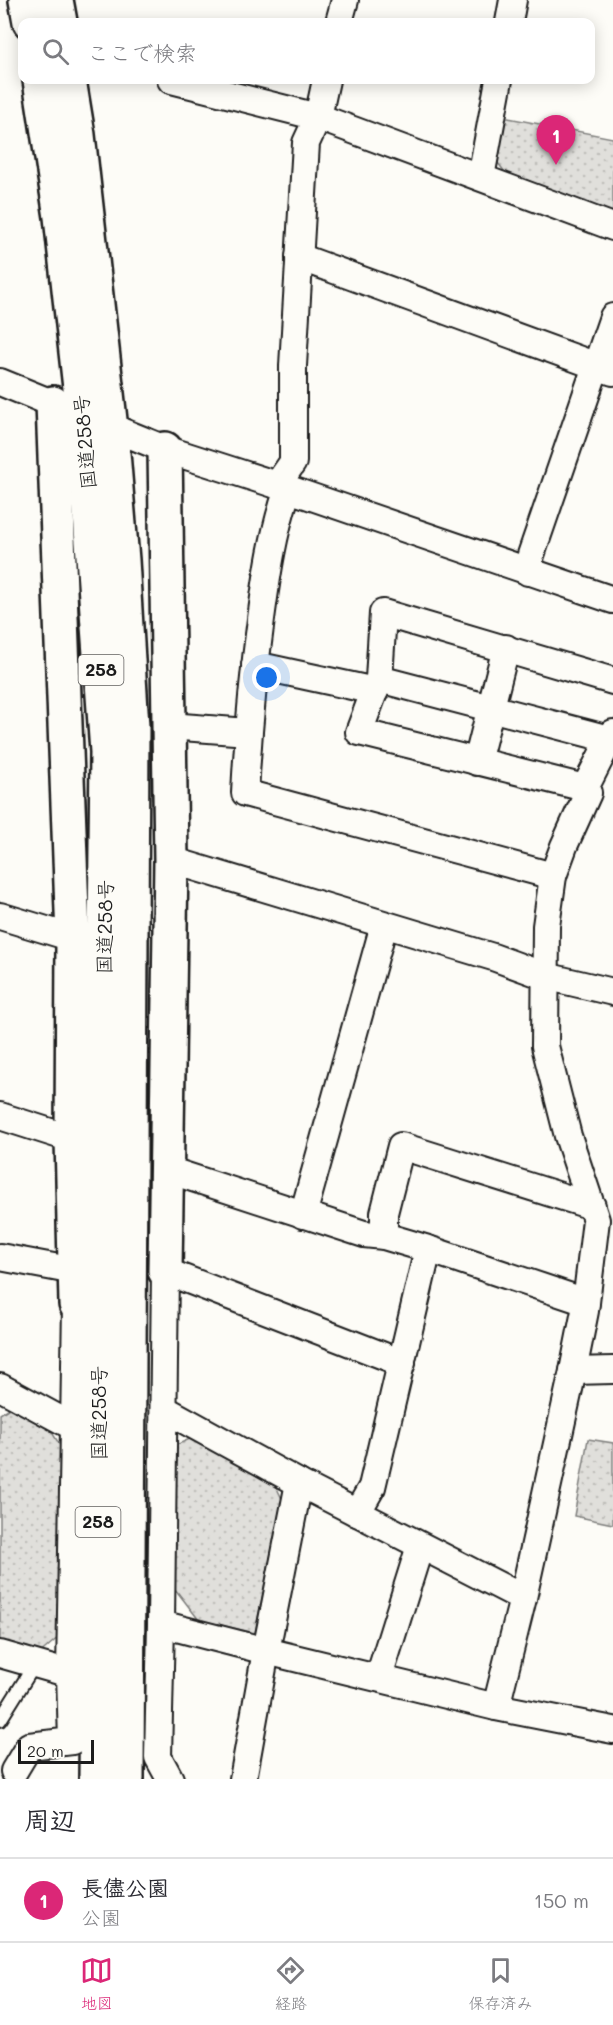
<!DOCTYPE html>
<html lang="ja">
<meta charset="utf-8">
<style>
:root{--surface:#fff;--page:#f2f2f3;--text:#2b2b33;--muted:#7c7c81;--line:#e1e1e2;--accent:#db2777}
body{margin:0;font-family:Mali,"Klee One",sans-serif;background:var(--page);color:var(--text)}
.scale{position:absolute;left:18px;bottom:15px;width:76px;box-sizing:border-box;padding-left:6px;border:3px solid #1c1c1c;border-top:0;font-size:16px;line-height:21px;white-space:nowrap;color:#1c1c1c;-webkit-text-stroke:4px #fdfcf7;paint-order:stroke}
.you{position:absolute;left:267px;top:678px;width:21px;height:21px;margin:-15px;border:4px solid #fff;border-radius:50%;background:#1a73e8;box-shadow:0 0 0 9px #1a73e833}
.badge{display:grid;place-items:center;width:39px;height:39px;border-radius:50%;background:var(--accent);color:#fff;font-size:20px;font-weight:700}
.pin{position:absolute;translate:-50% -50px;filter:drop-shadow(0 2px 3px #0008)}
.pin::after{content:'';position:absolute;top:32px;width:21px;height:18px;background:inherit;clip-path:polygon(0 0,100% 0,50% 100%)}
.list{margin:0;padding:0;list-style:none}
h2{display:flex;justify-content:space-between;align-items:center;height:78px;margin:0;padding:0 24px;font-size:26px}
h2 small{font-size:20px;font-weight:400;color:var(--muted)}
.list li{display:grid;grid-template-columns:39px 1fr auto;gap:18px;align-items:center;box-sizing:border-box;height:84px;padding:0 24px;border-top:2px solid var(--line)}
.list b{display:block;font-size:22px;white-space:nowrap}
.list p{margin:0;font-size:20px;white-space:nowrap;color:var(--muted)}
.list em{font-size:20px;font-style:normal;color:var(--muted)}
.icon{flex:none;width:33px;height:33px;fill:none;stroke:currentColor;stroke-width:2;stroke-linecap:round;stroke-linejoin:round}
.map{position:relative;flex:none;width:613px;height:1779px;overflow:hidden}
.search{position:absolute;background:var(--surface);box-shadow:0 3px 15px #0003;left:18px;right:18px;top:18px;height:66px;display:flex;align-items:center;gap:15px;box-sizing:border-box;padding:0 21px;border-radius:12px;color:var(--muted);font-size:22px}
.sheet{height:162px;background:var(--surface)}
nav{display:flex;justify-content:space-around;align-items:center;box-sizing:border-box;height:84px;border-top:2px solid var(--line);background:var(--surface);font-size:16px;color:var(--muted)}
nav a{display:grid;justify-items:center;gap:3px}
nav .on{color:var(--accent)}
.map>svg:first-child{display:block}
.park{fill:url(#park-dots);stroke:#7e7e7c;stroke-width:1.5}
.lines{fill:none;stroke-linecap:round;stroke-linejoin:round}
.lane-casing{stroke:#1c1c1c;stroke-width:16}
.street-casing{stroke:#1c1c1c;stroke-width:30}
.secondary-casing{stroke:#1c1c1c;stroke-width:38}
.highway-casing{stroke:#1c1c1c;stroke-width:38}
.lane{stroke:#fdfcf7;stroke-width:12}
.street{stroke:#fdfcf7;stroke-width:26}
.secondary{stroke:#fdfcf7;stroke-width:33}
.highway{stroke:#fdfcf7;stroke-width:33}
.labels{text-anchor:middle;stroke-width:4.5;stroke-linejoin:round;paint-order:stroke}
.shield{fill:#fdfcf7;stroke:#605f5e;stroke-width:1.5}
.shield-label{font-size:18px;font-weight:bold;fill:#1c1c1c}
.street-label{font-size:20px;fill:#1c1c1c;stroke:#fdfcf7}
</style>
<div class="map">
<svg width="613" height="1779" viewBox="0 0 613 1779">
<defs>
<pattern id="park-dots" width="8" height="8" patternUnits="userSpaceOnUse" patternTransform="scale(1.5)"><rect width="8" height="8" fill="#e0dfdb"/><path d="M2 2h.1M6 6h.1" fill="none" stroke="#c0bfbb" stroke-width="1.8" stroke-linecap="round"/></pattern>
</defs>
<rect width="100%" height="100%" fill="#fdfcf7"/>
<filter id="ink" filterUnits="userSpaceOnUse"><feTurbulence type="fractalNoise" baseFrequency=".0167" numOctaves="2"/><feDisplacementMap in="SourceGraphic" scale="12" xChannelSelector="R" yChannelSelector="G"/><feConvolveMatrix kernelMatrix="1 2 1 2 8 2 1 2 1" color-interpolation-filters="sRGB"/></filter>
<g filter="url(#ink)">
<g class="park">
<polygon points="503,117 613,138 613,213 505,172 494,158"/>
<polygon points="11,1407 50,1429 61,1447 61,1635 37,1656 0,1642 0,1414"/>
<polygon points="192,1438 276,1486 282,1499 255,1633 199,1620 175,1589 176,1445"/>
<polygon points="588,1439 613,1443 613,1524 574,1516"/>
</g>
<g class="lines">
<g class="lane-casing">
<polyline id="lane" points="0,1720 35,1664"/>
</g>
<g class="street-casing">
<g id="street">
<polyline points="339,22 345,0"/>
<polyline points="509,22 513,0"/>
<polyline points="171,80 318,117 613,227"/>
<polyline points="481,177 499,80"/>
<polyline points="299,257 613,372"/>
<polyline points="0,382 165,449 277,485 613,600"/>
<polyline points="277,485 293,462 293,366 306,143 318,117 326,80"/>
<path d="M288,489C273,532 267,575 261,619C253,677 248,735 245,793L553,876"/>
<polyline points="528,572 531,555 613,317"/>
<polyline points="255,665 375,691"/>
<polyline points="379,679 613,740"/>
<polyline points="169,726 248,732"/>
<polyline points="477,762 506,648"/>
<polyline points="585,788 359,732 379,679 383,613 613,681"/>
<polyline points="171,860 493,957 545,976 613,992"/>
<polyline points="0,916 73,938"/>
<polyline points="0,1116 72,1139"/>
<polyline points="165,1169 364,1234 384,1236 428,1249 586,1302"/>
<polyline points="303,1215 384,925"/>
<polyline points="384,1236 384,1213 401,1146 592,1206"/>
<polyline points="0,1257 75,1271"/>
<polyline points="573,1371 613,1370"/>
<polyline points="0,1387 74,1427"/>
<polyline points="164,1409 299,1483 523,1598"/>
<polyline points="357,1513 372,1487 428,1249"/>
<polyline points="161,1624 266,1651 496,1707 613,1730"/>
<polyline points="0,1654 70,1674"/>
<polyline points="379,1677 420,1546"/>
<polyline points="496,1707 523,1598 573,1371 585,1311 596,1220 568,1136 545,1046 546,926 553,876 564,846 588,793 585,788 613,733"/>
<polyline points="14,1771 29,1746 72,1741 70,1674 76,1304"/>
<polyline points="170,1779 158,1757 161,1624 165,1271 402,1363"/>
<polyline points="243,1779 266,1651 299,1483"/>
</g>
</g>
<g class="secondary-casing">
<g id="secondary">
<polyline points="53,403 73,938 72,1139 76,1304"/>
<polyline points="165,449 171,860 165,1271"/>
</g>
</g>
<g class="highway-casing">
<g id="highway">
<polyline points="26,0 30,22"/>
<polyline points="56,0 60,22"/>
<polyline points="40,80 61,217 83,415 107,752 96,1779"/>
<polyline points="69,80 78,135 111,429 122,560 132,727 127,1779"/>
</g>
</g>
<use href="#lane" class="lane"/>
<use href="#street" class="street"/>
<use href="#secondary" class="secondary"/>
<use href="#highway" class="highway"/>
</g>
</g>
<g class="labels">
<g class="shield">
<rect x="78.5" y="655" width="45" height="30" rx="4.5"/>
<rect x="75.5" y="1507" width="45" height="30" rx="4.5"/>
</g>
<g class="shield-label">
<text x="101" y="676">258</text>
<text x="98" y="1528">258</text>
</g>
<g class="street-label">
<text transform="translate(85 442) rotate(-95)" y="7">国道258号</text>
<text transform="translate(105 927) rotate(-89)" y="7">国道258号</text>
<text transform="translate(99 1413) rotate(-90)" y="7">国道258号</text>
</g>
</g>
</svg>
<div class="scale">20 m</div>
<div class="you"></div>
<div class="pin badge" style="left:556px;top:165px">1</div>
<div class="search"><svg class="icon" aria-label="search" viewBox="0 0 24 24"><circle cx="10" cy="10" r="6"/><path d="M15 15l6 6"/></svg>ここで検索</div>
</div>
<section class="sheet">
<h2>周辺<small></small></h2>
<ul class="list">
<li><span class="badge">1</span><div><b>長儘公園</b><p>公園</p></div><em>150 m</em></li>
</ul>
</section>
<nav>
<a class="on"><svg class="icon" aria-label="map" viewBox="0 0 24 24"><path d="M3 6l6-2 6 2 6-2v14l-6 2-6-2-6 2zM9 4v14M15 6v14"/></svg>地図</a>
<a><svg class="icon" aria-label="directions" viewBox="0 0 24 24"><path d="M12 3l9 9-9 9-9-9zM9 14v-3h6M13 9l2 2-2 2"/></svg>経路</a>
<a><svg class="icon" aria-label="saved" viewBox="0 0 24 24"><path d="M7 4h10v16l-5-4-5 4z"/></svg>保存済み</a>
</nav>
